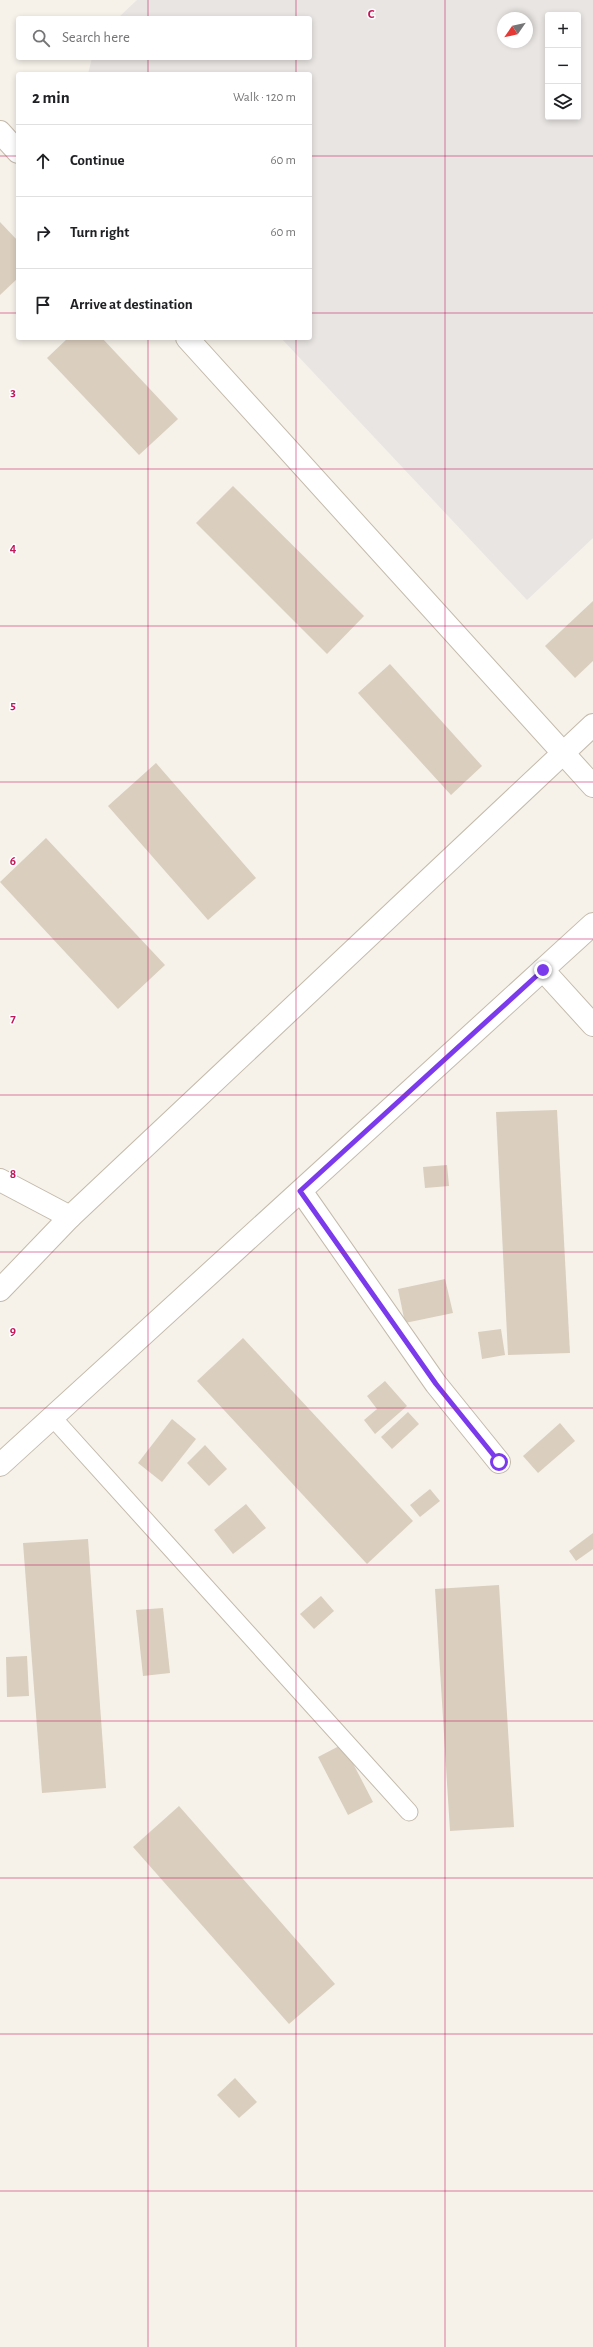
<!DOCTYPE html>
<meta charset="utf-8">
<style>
:root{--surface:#fff;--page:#f6f6f6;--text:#202124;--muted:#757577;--line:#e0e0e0}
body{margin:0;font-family:"Alegreya Sans",sans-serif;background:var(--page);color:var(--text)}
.controls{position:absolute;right:12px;top:12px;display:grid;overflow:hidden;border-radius:4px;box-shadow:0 2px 6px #0003}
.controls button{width:36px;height:36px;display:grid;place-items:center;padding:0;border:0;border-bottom:1px solid var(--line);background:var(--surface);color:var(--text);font:20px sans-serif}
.compass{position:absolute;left:497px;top:12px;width:36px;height:36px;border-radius:50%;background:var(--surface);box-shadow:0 2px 6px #0003;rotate:236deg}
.stop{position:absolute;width:12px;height:12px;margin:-9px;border:3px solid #7c3aed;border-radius:50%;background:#fff}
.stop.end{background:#7c3aed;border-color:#fff;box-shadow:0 1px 4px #0008}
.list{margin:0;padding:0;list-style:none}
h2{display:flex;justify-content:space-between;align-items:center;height:52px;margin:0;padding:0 16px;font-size:17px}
h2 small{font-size:13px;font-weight:400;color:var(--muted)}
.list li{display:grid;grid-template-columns:26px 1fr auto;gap:12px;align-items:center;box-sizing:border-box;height:72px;padding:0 16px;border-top:1px solid var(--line)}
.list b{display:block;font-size:15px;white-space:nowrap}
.list em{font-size:13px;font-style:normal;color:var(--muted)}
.icon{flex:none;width:22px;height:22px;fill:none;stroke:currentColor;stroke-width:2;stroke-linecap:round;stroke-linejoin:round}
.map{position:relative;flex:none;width:593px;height:2347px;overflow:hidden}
.search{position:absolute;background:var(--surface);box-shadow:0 2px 6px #0003;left:16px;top:16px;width:296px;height:44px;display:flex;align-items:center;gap:10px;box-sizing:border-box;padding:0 14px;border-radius:4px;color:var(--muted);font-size:15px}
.panel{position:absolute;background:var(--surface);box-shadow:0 2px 6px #0003;left:16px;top:72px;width:296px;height:268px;border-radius:4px}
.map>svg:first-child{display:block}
.parking{fill:#e8e5e2;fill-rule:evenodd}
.building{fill:#dacebe}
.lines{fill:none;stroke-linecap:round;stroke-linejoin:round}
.lane-casing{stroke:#c3baab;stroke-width:19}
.street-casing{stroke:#c3baab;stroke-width:24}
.lane{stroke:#fff;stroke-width:17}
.street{stroke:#fff;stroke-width:22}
.route{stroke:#7c3aed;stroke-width:5}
.grid{fill:none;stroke:#c2185b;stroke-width:1;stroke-opacity:0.55}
.grid-label{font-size:13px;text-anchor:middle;font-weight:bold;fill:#c2185b;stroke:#fff;stroke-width:3;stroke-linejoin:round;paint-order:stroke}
</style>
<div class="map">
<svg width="593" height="2347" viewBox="0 0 593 2347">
<rect width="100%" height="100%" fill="#f6f2ea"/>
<path class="parking" d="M137,0H593V538L527,600L281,338H310V74H88L92,58H310V18H118ZM548,15H578V117H548ZM503,18H527V42H503Z"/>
<g class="building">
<polygon points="0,222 18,241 18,278 0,295"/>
<polygon points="68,338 102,338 178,419 139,455 47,358"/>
<polygon points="233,486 364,616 327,654 196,523"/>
<polygon points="593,601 593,661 575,678 545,646"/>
<polygon points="390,664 482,766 451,795 358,693"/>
<polygon points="156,763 256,878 208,920 108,806"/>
<polygon points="46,838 165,965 118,1009 0,882"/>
<polygon points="557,1110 570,1353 508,1355 496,1112"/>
<polygon points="447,1165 449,1186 425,1188 423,1167"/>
<polygon points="445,1279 453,1313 405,1323 398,1289"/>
<polygon points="501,1329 505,1355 482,1359 478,1332"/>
<polygon points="243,1338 413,1521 367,1564 197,1381"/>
<polygon points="385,1381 407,1406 375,1434 364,1420 377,1409 367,1396"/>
<polygon points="408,1412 419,1424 392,1449 381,1437"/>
<polygon points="172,1419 196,1439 162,1482 138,1463"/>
<polygon points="560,1423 575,1441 538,1473 523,1456"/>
<polygon points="205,1445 227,1469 209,1486 187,1463"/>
<polygon points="430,1489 440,1501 420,1517 410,1505"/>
<polygon points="246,1504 266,1528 233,1554 214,1530"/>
<polygon points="593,1533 593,1549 576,1561 569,1551"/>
<polygon points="88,1539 106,1788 42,1793 23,1543"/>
<polygon points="499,1585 514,1827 450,1831 435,1589"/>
<polygon points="321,1596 334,1611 314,1629 300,1614"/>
<polygon points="163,1608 170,1673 143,1676 136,1610"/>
<polygon points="27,1656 29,1696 7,1697 6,1657"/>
<polygon points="343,1744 373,1802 348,1815 318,1757"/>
<polygon points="179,1806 335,1984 289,2024 133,1847"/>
<polygon points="235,2078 257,2102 239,2118 217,2095"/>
</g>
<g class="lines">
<g class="lane-casing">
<polyline id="lane" points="53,1418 409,1812"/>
</g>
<g class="street-casing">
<g id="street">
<polyline points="0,132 18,152"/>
<polyline points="187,338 593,786"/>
<polyline points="543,970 593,1025"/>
<polyline points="0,1180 70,1217"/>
<polyline points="301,1191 436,1384 499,1462"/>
<polyline points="0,1290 70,1217 593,725"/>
<polyline points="0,1465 593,924"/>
</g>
</g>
<use href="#lane" class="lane"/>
<use href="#street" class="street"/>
</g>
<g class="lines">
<polyline class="route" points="499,1462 436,1384 300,1191 543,970"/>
</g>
<path class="grid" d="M148,0V18M296,0V18M445,0V2347M148,58V74M296,58V74M0,156H18M310,156H593M0,313H18M310,313H593M148,338V2347M296,338V2347M0,469H593M0,626H593M0,782H593M0,939H593M0,1095H593M0,1252H593M0,1408H593M0,1565H593M0,1721H593M0,1878H593M0,2034H593M0,2191H593"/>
<g class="grid-label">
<text x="371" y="18">C</text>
<text x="13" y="396">3</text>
<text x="13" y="552">4</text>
<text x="13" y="709">5</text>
<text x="13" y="865">6</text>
<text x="13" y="1022">7</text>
<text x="13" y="1178">8</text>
<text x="13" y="1335">9</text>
</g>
</svg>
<div class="controls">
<button>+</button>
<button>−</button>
<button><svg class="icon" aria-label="layers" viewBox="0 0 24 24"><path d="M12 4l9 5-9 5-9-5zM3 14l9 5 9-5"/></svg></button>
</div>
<svg class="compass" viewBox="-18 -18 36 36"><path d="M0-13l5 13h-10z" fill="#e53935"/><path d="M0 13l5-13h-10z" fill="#757577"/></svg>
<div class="stop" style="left:499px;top:1462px"></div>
<div class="stop end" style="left:543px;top:970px"></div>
<div class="search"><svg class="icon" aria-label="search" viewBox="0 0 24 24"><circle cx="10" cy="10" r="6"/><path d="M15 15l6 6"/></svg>Search here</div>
<section class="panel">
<h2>2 min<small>Walk · 120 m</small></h2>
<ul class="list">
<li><svg class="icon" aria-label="ahead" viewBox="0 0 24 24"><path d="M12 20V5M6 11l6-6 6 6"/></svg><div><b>Continue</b></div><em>60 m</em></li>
<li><svg class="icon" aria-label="right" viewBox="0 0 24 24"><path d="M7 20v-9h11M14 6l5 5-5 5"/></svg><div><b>Turn right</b></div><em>60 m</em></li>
<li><svg class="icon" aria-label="arrive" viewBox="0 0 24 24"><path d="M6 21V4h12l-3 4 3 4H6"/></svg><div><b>Arrive at destination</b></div></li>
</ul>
</section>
</div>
